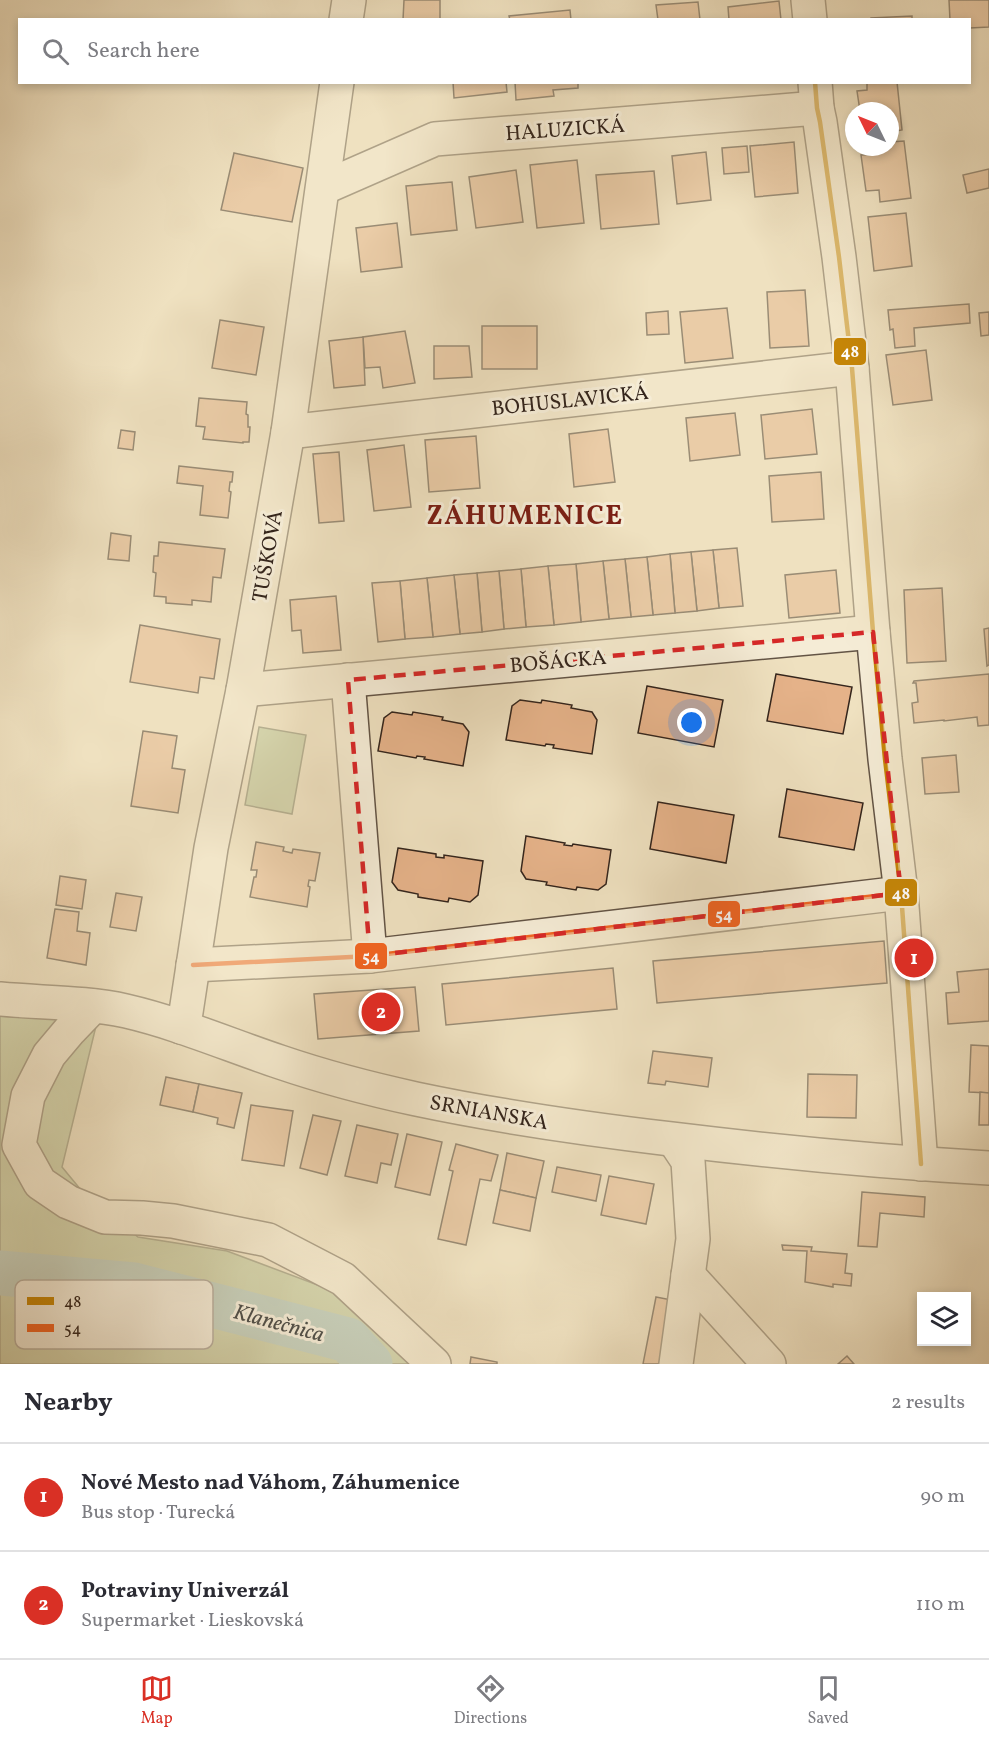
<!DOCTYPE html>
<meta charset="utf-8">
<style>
:root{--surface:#fff;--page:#f2f2f3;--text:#2b2b33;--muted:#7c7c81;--line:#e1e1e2;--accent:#d93025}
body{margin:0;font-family:Vollkorn,serif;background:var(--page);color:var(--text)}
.controls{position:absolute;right:18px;bottom:18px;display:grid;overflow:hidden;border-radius:0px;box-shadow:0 3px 9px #0003}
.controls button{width:54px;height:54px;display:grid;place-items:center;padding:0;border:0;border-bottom:2px solid var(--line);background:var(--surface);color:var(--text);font:30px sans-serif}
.compass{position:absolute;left:845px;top:102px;width:54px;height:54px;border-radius:50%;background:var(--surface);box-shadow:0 3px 9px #0003;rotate:313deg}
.you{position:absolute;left:692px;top:723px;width:21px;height:21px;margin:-15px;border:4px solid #fff;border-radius:50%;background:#1a73e8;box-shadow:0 0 0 9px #1a73e833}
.badge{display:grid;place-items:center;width:39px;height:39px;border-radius:50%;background:var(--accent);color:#fff;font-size:20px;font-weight:700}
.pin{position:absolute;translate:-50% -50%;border:3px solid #fff;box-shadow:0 2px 6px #0006}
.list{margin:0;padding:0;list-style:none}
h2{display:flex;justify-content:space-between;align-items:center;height:78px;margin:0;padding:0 24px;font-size:26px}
h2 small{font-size:20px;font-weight:400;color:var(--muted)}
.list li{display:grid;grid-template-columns:39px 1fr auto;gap:18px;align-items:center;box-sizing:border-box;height:108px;padding:0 24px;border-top:2px solid var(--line)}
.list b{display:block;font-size:22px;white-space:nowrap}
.list p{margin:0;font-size:20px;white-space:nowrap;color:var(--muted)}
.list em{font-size:20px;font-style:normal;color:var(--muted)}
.icon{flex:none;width:33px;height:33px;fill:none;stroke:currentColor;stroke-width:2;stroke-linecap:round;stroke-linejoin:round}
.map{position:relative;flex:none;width:989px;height:1364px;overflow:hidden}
.search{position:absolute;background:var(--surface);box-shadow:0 3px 9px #0003;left:18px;right:18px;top:18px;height:66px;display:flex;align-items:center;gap:15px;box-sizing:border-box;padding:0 21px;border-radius:0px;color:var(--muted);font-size:22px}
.sheet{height:294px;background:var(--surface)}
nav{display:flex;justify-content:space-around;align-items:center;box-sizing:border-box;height:84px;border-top:2px solid var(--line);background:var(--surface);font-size:16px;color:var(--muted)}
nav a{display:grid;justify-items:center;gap:3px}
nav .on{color:var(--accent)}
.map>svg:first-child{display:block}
.green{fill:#b5c396;stroke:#747459;stroke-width:1.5}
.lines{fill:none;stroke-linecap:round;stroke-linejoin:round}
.river{stroke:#9cbcb9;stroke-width:45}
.building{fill:#e5b289;stroke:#34251c;stroke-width:1.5}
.minor-casing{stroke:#635445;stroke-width:36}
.minor{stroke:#f5ecd6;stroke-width:33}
.bus-1-casing{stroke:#f5ecd6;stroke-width:9}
.bus-2-casing{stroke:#f5ecd6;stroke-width:9}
.bus-1{stroke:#c68607;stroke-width:4.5}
.bus-2{stroke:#f26522;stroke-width:4.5}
.marked{fill:none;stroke:#d62828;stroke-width:4.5;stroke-dasharray:12 8;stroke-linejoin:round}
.labels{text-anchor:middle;stroke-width:6;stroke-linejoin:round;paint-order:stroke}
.street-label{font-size:21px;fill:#34251c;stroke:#f5ecd6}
.water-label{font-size:22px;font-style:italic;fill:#53524b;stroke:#f5ecd6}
.district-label{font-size:27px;font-weight:bold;letter-spacing:1.5px;fill:#7a1f14;stroke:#f5ecd6}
.key{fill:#f5ecd6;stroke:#bbb09e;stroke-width:1.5}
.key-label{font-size:16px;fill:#34251c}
.line-badge{stroke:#f5ecd6;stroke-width:2}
.badge-label{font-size:16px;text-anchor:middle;font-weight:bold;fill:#fff}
</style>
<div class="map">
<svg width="989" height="1364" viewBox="0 0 989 1364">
<rect width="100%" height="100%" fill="#efe1c0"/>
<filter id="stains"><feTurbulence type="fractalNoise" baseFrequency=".00333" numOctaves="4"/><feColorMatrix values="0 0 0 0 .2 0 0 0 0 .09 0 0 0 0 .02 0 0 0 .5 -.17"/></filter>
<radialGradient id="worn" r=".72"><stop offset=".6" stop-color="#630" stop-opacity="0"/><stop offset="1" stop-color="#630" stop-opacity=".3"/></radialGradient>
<g class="green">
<polygon points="259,727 306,735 292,814 245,805"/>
<polygon points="0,1015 52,1017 96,1026 62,1167 81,1190 138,1237 227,1251 331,1290 415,1364 0,1364"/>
</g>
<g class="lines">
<polyline class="river" points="0,1273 134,1285 348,1340 370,1364"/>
</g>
<g class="building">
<polygon points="404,0 440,0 440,20 403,20"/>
<polygon points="949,0 989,0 989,27 970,28 970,20 950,20"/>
<polygon points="779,1 781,20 729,20 728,7"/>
<polygon points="698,2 700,20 658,20 656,5"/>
<polygon points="570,10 571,20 510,20 509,16"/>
<polygon points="912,16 912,20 871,20 871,18"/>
<polygon points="453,82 506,82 507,92 454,98"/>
<polygon points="515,82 578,82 578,88 553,90 554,96 516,100"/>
<polygon points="867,82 897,82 902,130 890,132 890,111 860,111 857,91 867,90"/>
<polygon points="904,141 911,198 880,202 879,190 866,191 861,155 875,154 874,147 890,147 890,142"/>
<polygon points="794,142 798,193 755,197 750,146"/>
<polygon points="747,146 749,172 724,174 722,148"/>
<polygon points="706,152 711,200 677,204 672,156"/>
<polygon points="234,153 303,168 292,222 221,210"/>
<polygon points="577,160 584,223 537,228 530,165"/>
<polygon points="989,169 989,188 967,193 963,175"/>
<polygon points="516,170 523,222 476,228 469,177"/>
<polygon points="654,171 659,224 601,229 596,175"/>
<polygon points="452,182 457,230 411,235 406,186"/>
<polygon points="906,213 912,266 874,271 868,217"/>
<polygon points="397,223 402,267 361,272 356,228"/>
<polygon points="805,290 809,346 770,348 767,292"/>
<polygon points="969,304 970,323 914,328 915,346 895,348 893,329 890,330 888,310"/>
<polygon points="727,308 733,358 685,363 680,312"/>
<polygon points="668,311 669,334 647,335 646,313"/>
<polygon points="989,312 989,335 981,336 979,313"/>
<polygon points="220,320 264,327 256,375 212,368"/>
<rect x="482" y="326" width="55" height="43"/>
<polygon points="405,331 415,383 383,388 380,367 365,368 363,337"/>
<polygon points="363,337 365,385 334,388 329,341"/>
<polygon points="434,346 469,346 472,377 434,379"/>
<polygon points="926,350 932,400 893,405 886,355"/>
<polygon points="199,398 247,402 246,414 248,415 248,427 250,427 249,442 243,442 243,443 203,439 205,427 196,426"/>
<polygon points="812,409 817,454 765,459 761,415"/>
<polygon points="735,413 740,455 690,461 686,418"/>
<polygon points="608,429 615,482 574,487 569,434"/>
<polygon points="121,430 135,432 133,450 118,448"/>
<polygon points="476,436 480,488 429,492 425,440"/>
<polygon points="404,445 411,507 374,511 367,450"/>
<polygon points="339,452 344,521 319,523 313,454"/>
<polygon points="179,466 233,472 232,482 230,482 229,491 231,492 228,518 200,515 203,486 177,483"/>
<polygon points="821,472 824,519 772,522 769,476"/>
<polygon points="111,533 131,536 129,561 108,559"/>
<polygon points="159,542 225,549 221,578 213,577 211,602 192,600 192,605 166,603 166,597 154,596 156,573 153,572 154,556 158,556"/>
<polygon points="737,548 743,606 719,608 713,550"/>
<polygon points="713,550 719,608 697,611 691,552"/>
<polygon points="691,552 697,611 675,613 670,554"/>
<polygon points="670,554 675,613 653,615 647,557"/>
<polygon points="647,557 653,615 631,617 625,559"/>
<polygon points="625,559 631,617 609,619 603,561"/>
<polygon points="603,561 609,619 581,622 576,564"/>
<polygon points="576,564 581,622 554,625 548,566"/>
<polygon points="548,566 554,625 526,627 521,569"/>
<polygon points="521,569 526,627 504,629 499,571"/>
<polygon points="836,570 840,613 789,618 785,575"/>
<polygon points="499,571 504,629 482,632 477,573"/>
<polygon points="477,573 482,632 460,634 454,575"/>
<polygon points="454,575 460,634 433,637 427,578"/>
<polygon points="427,578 433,637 405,639 400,581"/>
<polygon points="400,581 405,639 378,642 372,583"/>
<polygon points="942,588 946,661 907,663 904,590"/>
<polygon points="336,596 341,650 303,653 301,630 292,631 290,600"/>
<polygon points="140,625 220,639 214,679 200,677 198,693 130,682"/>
<polygon points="989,628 989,665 987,666 984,629"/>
<polygon points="776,674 852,687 843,734 767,721"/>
<polygon points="989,674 989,725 978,726 977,717 944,721 944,720 914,723 912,703 918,702 916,683 913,683 914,681"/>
<polygon points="647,686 723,700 714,747 638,733"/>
<polygon points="520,700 541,703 542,700 572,705 571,708 592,712 597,720 592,754 553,748 554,745 546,744 545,746 506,740 512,706"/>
<polygon points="392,712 412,715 413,712 443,717 442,720 463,724 469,732 463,766 424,759 425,757 417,756 416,758 378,751 384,718"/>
<polygon points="143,731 177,736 172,768 185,770 178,813 131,806"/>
<polygon points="956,755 959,792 925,794 922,758"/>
<polygon points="787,789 863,803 854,850 779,837"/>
<polygon points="658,802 734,815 726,863 650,849"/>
<polygon points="526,836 565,843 564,845 572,846 573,844 611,850 606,884 598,890 577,887 576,890 546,885 547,882 526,879 521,871"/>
<polygon points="256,842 284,847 283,851 292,853 293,849 320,853 315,881 309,880 308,886 310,887 307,907 250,897 254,877 256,877 257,870 251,870"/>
<polygon points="398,848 436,854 436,857 444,858 444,855 483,861 478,895 470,902 449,898 448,902 418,897 418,894 398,890 392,882"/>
<polygon points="60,876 86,880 82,909 56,905"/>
<polygon points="116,893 142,897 136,931 110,927"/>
<polygon points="55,909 79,912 77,931 90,933 86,965 47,958"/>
<polygon points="884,941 887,983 657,1003 653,961"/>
<polygon points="613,968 617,1009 446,1025 442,984"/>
<polygon points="989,969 989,1021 948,1024 946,993 959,992 957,972"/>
<polygon points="415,987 419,1031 318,1039 314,994"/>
<polygon points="971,1045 989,1046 989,1093 969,1092"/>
<polygon points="653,1051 712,1058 708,1087 666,1081 665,1085 648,1083"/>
<polygon points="808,1074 857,1075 856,1118 807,1117"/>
<polygon points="166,1077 199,1084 193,1112 160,1105"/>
<polygon points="199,1084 242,1093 234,1128 217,1124 218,1118 193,1112"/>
<polygon points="980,1092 989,1093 989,1125 979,1125"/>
<polygon points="251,1105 293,1111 284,1166 242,1160"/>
<polygon points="313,1115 341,1121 327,1175 300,1168"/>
<polygon points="357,1125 398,1134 391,1165 381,1163 377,1183 345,1176"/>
<polygon points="407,1134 442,1142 430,1195 395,1187"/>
<polygon points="456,1144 498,1155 491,1181 480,1179 466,1245 438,1239 453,1171 449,1170"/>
<polygon points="507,1153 544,1161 536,1198 500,1190"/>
<polygon points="557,1167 601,1175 596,1201 552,1192"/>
<polygon points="609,1176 654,1184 646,1224 601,1215"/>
<polygon points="500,1190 536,1198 530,1231 493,1223"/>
<polygon points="862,1192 925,1197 924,1217 880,1213 877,1247 858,1246"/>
<polygon points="782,1245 812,1247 811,1251 847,1254 845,1273 852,1274 851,1286 833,1284 833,1287 805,1282 807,1251 783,1250"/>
<polygon points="656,1297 677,1301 665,1364 643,1364"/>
<polygon points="847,1356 854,1364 838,1364"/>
<polygon points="471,1357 497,1362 497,1364 470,1364"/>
</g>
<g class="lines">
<g class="minor-casing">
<g id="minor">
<polyline points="808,0 810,20"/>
<polyline points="346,20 349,0"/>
<polyline points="815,82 817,108 820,122 839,257 852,368 873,632 885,759 901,893 921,1164"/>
<polyline points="323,188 435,139 817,108"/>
<polyline points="288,432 852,368"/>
<polyline points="348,680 370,956"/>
<polyline points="243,690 873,632"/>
<polyline points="193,965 370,956 901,893"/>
<path d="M0,999C42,1003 85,1002 126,1011C178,1023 229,1045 280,1062C324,1077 370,1089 416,1099C501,1117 586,1129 671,1139C777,1152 883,1162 989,1168"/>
<polyline points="93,1006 70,1030 49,1055 28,1096 19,1145 40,1183 68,1202 105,1217 142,1218 173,1221 268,1240 343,1279 434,1364"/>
<polyline points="181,1027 186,1012 211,848 243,690 288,432 337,82"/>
<polyline points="674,1140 688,1161 693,1239 676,1364"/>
<polyline points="688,1275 769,1364"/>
</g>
</g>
<use href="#minor" class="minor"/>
<g class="bus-1-casing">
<polyline id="bus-1" points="815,82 817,108 820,122 839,257 852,368 873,632 885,759 901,893 921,1164"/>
</g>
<g class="bus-2-casing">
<polyline id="bus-2" points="193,965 370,956 901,893"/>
</g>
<use href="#bus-1" class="bus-1"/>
<use href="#bus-2" class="bus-2"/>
</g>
<path d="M0 0H989V1364H0ZM873,632L901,893L370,956L348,680Z" fill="#efe1c0" fill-opacity=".55" fill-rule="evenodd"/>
<path class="marked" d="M873,632L901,893L370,956L348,680Z"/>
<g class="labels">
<g class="street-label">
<text transform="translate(565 129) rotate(-4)" y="7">HALUZICKÁ</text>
<text transform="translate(570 400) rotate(-6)" y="7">BOHUSLAVICKÁ</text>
<text transform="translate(267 556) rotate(-80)" y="7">TUŠKOVÁ</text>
<text transform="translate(558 661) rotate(-5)" y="7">BOŠÁCKA</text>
<text transform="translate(489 1112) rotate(10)" y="7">SRNIANSKA</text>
</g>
<g class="water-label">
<text transform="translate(279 1322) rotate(15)" y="8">Klanečnica</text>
</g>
<g class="district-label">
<text x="525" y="524">ZÁHUMENICE</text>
</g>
</g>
<rect x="15" y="1280" width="198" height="69" rx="9" class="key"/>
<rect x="27" y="1297" width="27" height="8" fill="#c68607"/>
<rect x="27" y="1324" width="27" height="8" fill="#f26522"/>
<g class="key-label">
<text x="64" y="1307">48</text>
<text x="64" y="1334">54</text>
</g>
<g class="line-badge">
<rect x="833" y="337" width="34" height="29" rx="6" fill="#c68607"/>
<rect x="884" y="878" width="34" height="29" rx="6" fill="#c68607"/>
<rect x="707" y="900" width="34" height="28" rx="6" fill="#f26522"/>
<rect x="354" y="942" width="34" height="28" rx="6" fill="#f26522"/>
</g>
<g class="badge-label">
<text x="850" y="357">48</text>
<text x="901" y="899">48</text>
<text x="724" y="920">54</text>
<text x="371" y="962">54</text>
</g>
<rect width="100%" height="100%" filter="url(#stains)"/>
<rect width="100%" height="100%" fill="url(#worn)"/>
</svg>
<div class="controls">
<button><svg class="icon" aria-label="layers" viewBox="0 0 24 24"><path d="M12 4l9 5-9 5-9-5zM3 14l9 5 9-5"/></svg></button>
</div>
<svg class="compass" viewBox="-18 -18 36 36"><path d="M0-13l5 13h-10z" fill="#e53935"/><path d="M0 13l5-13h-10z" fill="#7c7c81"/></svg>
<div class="you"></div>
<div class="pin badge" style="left:914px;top:958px">1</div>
<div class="pin badge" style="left:381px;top:1012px">2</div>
<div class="search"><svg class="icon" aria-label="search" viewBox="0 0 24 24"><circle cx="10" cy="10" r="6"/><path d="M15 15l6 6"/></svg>Search here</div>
</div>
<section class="sheet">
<h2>Nearby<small>2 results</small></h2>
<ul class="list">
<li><span class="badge">1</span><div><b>Nové Mesto nad Váhom, Záhumenice</b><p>Bus stop · Turecká</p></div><em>90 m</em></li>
<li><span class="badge">2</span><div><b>Potraviny Univerzál</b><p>Supermarket · Lieskovská</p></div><em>110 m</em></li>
</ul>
</section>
<nav>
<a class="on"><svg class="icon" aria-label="map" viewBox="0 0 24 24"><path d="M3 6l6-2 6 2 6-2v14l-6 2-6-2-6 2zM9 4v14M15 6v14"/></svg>Map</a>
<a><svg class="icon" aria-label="directions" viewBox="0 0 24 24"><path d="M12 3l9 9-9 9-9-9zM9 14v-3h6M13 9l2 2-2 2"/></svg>Directions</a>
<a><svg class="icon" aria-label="saved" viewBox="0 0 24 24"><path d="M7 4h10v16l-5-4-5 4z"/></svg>Saved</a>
</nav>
